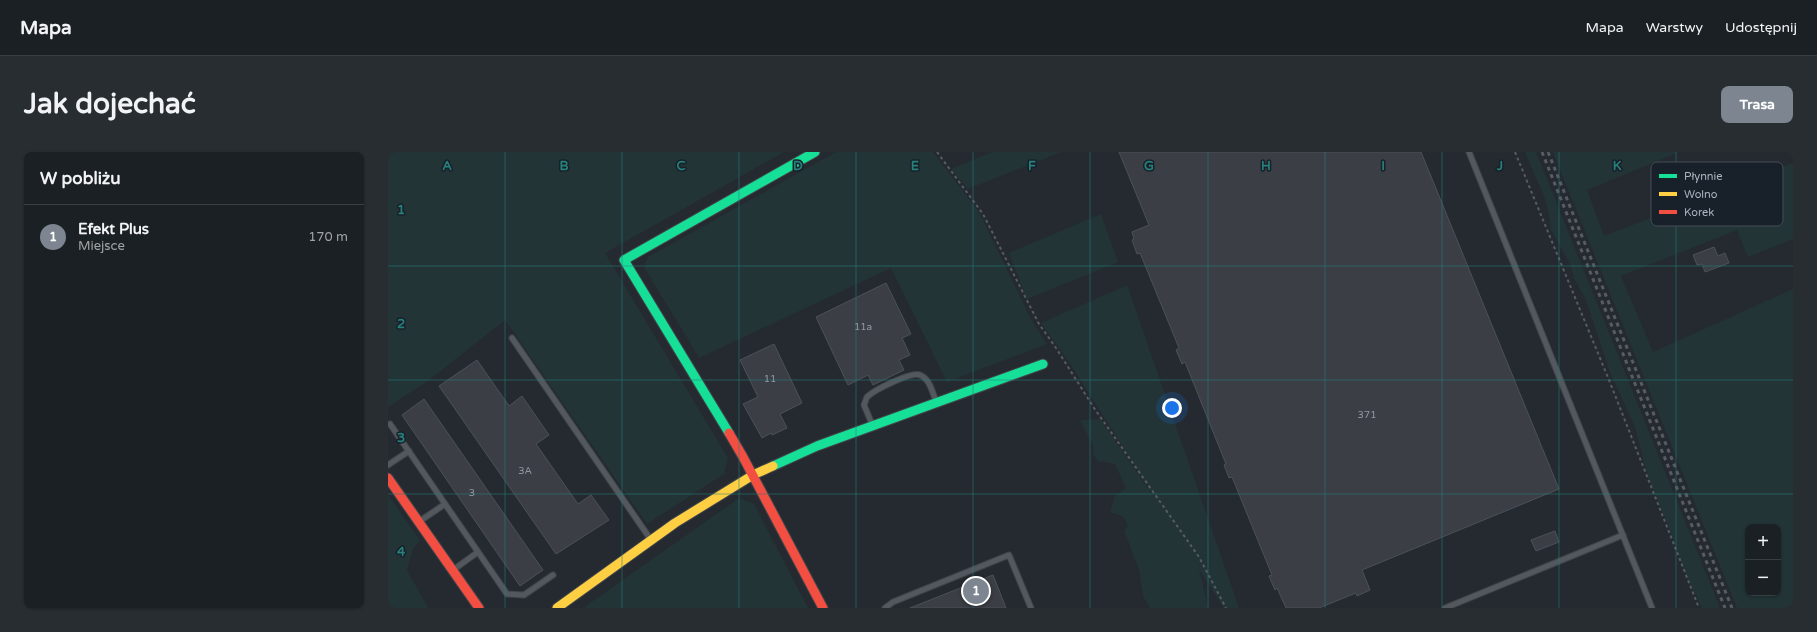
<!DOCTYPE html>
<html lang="pl">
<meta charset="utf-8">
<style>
:root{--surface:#1b2024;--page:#282d31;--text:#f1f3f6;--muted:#a0a3a6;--line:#393e41;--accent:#7c8590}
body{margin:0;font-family:"Varela Round",sans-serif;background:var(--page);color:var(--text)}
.controls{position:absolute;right:12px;bottom:12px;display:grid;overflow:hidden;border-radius:8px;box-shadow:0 1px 3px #0004}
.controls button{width:36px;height:36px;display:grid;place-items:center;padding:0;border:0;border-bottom:1px solid var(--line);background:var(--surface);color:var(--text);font:20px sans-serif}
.you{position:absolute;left:784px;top:256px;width:14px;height:14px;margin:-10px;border:3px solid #fff;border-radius:50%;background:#1a73e8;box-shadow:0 0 0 6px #1a73e833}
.badge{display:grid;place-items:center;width:26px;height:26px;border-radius:50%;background:var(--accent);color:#fff;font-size:13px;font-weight:700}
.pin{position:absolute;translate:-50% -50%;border:2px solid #fff;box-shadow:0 1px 4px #0006}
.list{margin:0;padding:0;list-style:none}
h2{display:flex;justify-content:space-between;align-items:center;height:52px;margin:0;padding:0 16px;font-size:17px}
h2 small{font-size:13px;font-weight:400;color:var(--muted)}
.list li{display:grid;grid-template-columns:26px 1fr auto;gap:12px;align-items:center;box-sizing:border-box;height:64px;padding:0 16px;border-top:1px solid var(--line)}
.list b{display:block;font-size:15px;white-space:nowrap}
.list p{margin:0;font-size:13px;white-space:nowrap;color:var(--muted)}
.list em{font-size:13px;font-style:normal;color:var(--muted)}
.map{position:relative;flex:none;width:1405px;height:456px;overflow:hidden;border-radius:8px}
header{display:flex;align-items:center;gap:24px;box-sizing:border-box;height:56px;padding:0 20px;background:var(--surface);border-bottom:1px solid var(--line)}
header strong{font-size:19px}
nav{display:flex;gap:22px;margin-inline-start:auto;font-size:14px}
.intro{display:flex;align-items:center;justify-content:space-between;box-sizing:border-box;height:96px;padding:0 24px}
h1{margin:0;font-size:28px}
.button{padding:10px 18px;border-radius:8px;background:var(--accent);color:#fff;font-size:14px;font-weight:700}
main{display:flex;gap:24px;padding:0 24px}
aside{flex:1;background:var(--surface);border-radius:8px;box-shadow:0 1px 3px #0004}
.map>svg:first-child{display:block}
.green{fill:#223436;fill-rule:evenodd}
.building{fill:#3b3f45;stroke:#4b5158}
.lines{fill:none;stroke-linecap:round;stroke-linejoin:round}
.lane-casing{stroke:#404549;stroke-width:7}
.fast-casing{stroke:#404549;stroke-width:11}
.slow-casing{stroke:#404549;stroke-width:11}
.jam-casing{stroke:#404549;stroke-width:11}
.path{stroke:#565c62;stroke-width:2;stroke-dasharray:3 3;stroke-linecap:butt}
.lane{stroke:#53585e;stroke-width:5}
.fast{stroke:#16e098;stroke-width:9}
.slow{stroke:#ffcf43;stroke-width:9}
.jam{stroke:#f24e42;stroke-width:9}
.rail{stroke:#575c62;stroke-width:3;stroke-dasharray:4 4;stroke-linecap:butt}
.grid{fill:none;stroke:#27807b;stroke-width:1;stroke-opacity:0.55}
.labels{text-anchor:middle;stroke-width:3;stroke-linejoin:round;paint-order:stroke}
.number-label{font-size:10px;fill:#9098a4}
.key{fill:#182029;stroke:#444d57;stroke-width:1}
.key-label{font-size:11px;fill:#acb6c3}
.grid-label{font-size:13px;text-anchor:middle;font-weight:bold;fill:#27807b;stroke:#182029;stroke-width:3;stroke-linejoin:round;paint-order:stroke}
</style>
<header>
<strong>Mapa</strong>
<nav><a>Mapa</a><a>Warstwy</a><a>Udostępnij</a></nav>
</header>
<div class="intro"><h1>Jak dojechać</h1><a class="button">Trasa</a></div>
<main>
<aside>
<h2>W pobliżu<small></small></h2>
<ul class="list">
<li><span class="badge">1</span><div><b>Efekt Plus</b><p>Miejsce</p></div><em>170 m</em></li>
</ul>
</aside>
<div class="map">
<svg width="1405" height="456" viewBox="0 0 1405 456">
<rect width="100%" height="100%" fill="#242a30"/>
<g class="green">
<polygon points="0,0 396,0 217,101 340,306 336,322 259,372 117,168 40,229 0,255"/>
<polygon points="448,0 545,0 591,60 644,169 659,192 559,230 503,116 311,206 256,115 260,105"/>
<polygon points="604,0 673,0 580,37 563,17"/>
<polygon points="1137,0 1148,0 1332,456 1314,456 1297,421 1281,376 1260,325 1247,275 1222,220 1198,148 1186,126 1182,112 1163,78 1160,58 1156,44"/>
<path d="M1165,0H1291L1199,38L1216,84L1405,11V87L1360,105L1349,78L1233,124L1265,200L1405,137V456H1349ZM1360,375H1390V441H1360Z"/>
<polygon points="713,62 730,110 639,147 621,101"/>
<polygon points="739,133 851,456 836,456 811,417 820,456 762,456 755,444 751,417 736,379 740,374 736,365 722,360 727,344 738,336 727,312 710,309 705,302 706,295 692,268 712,267 771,352 685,216 653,171"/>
<polygon points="0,343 32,388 25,397 19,418 40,456 0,456"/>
<polygon points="351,346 366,352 420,456 195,456"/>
</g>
<g class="building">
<polygon points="731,0 1033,0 1171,337 974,418 982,438 969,444 968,441 931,456 898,456 889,436 887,438 881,424 884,423 844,325 841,326 836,313 838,312 797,210 794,212 788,198 791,196 752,101 749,102 744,88 746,87 744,80 761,73"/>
<polygon points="1326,95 1330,104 1337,101 1341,111 1317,120 1314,112 1309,113 1305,103"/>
<polygon points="498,131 523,182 514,186 522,203 511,208 516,218 485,233 480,223 460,233 428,165"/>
<polygon points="386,192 414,251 392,262 399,276 384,283 383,281 374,286 355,252 370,245 352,208"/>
<polygon points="89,208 121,254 134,244 161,283 148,292 190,352 203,343 221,368 168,402 51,234"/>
<polygon points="36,247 155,418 132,434 14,263"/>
<polygon points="1167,379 1171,390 1148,399 1143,388"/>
<polygon points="605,423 618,456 522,456"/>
</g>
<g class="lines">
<g class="lane-casing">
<g id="lane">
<polyline points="1081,0 1264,456"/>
<polyline points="124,186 263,388"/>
<polyline points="2,272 119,442 136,443 165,423"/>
<path d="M484,272L476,253L479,245C486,238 524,219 532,223C542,227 544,240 548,249"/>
<polyline points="0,313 21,299"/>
<polyline points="32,369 57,352"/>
<polyline points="65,418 90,400"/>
<polyline points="497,456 505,450 621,403 643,456"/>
<polyline points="1057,456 1235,383"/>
</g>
</g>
<g class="fast-casing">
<g id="fast">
<polyline points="341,281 236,108 427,0"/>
<polyline points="385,314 429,294 655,212"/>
</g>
</g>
<g class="slow-casing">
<polyline id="slow" points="169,456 287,371 365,323 385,314"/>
</g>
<g class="jam-casing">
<g id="jam">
<polyline points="341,281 355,305 435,456"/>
<polyline points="0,326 91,456"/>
</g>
</g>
<g class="path">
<polyline points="549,0 595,62 651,172 668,196 706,256 811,405 838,456"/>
<polyline points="1127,0 1221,228 1311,456"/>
</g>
<use href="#lane" class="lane"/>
<use href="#fast" class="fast"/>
<use href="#slow" class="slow"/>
<use href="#jam" class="jam"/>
<g class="rail">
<polyline points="1154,0 1337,456"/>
<polyline points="1160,0 1344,456"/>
</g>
</g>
<path class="grid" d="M117,0V456M234,0V456M351,0V456M468,0V456M585,0V456M702,0V456M820,0V456M937,0V456M1054,0V456M1171,0V456M1288,0V456M0,114H1405M0,228H1405M0,342H1405"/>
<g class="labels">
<g class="number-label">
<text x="475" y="178">11a</text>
<text x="382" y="230">11</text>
<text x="979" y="266">371</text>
<text x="137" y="322">3A</text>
<text x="84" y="344">3</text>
</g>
</g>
<rect x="1263" y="10" width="132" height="64" rx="6" class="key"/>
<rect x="1271" y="22" width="18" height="4" fill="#16e098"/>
<rect x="1271" y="40" width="18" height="4" fill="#ffcf43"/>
<rect x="1271" y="58" width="18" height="4" fill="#f24e42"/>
<g class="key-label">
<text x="1296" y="28">Płynnie</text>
<text x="1296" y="46">Wolno</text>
<text x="1296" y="64">Korek</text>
</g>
<g class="grid-label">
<text x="59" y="18">A</text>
<text x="176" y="18">B</text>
<text x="293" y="18">C</text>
<text x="410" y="18">D</text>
<text x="527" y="18">E</text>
<text x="644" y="18">F</text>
<text x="761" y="18">G</text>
<text x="878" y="18">H</text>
<text x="995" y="18">I</text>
<text x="1112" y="18">J</text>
<text x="1229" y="18">K</text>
<text x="13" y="62">1</text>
<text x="13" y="176">2</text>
<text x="13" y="290">3</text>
<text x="13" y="404">4</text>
</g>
</svg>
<div class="controls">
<button>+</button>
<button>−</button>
</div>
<div class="you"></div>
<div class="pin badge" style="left:588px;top:439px">1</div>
</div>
</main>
